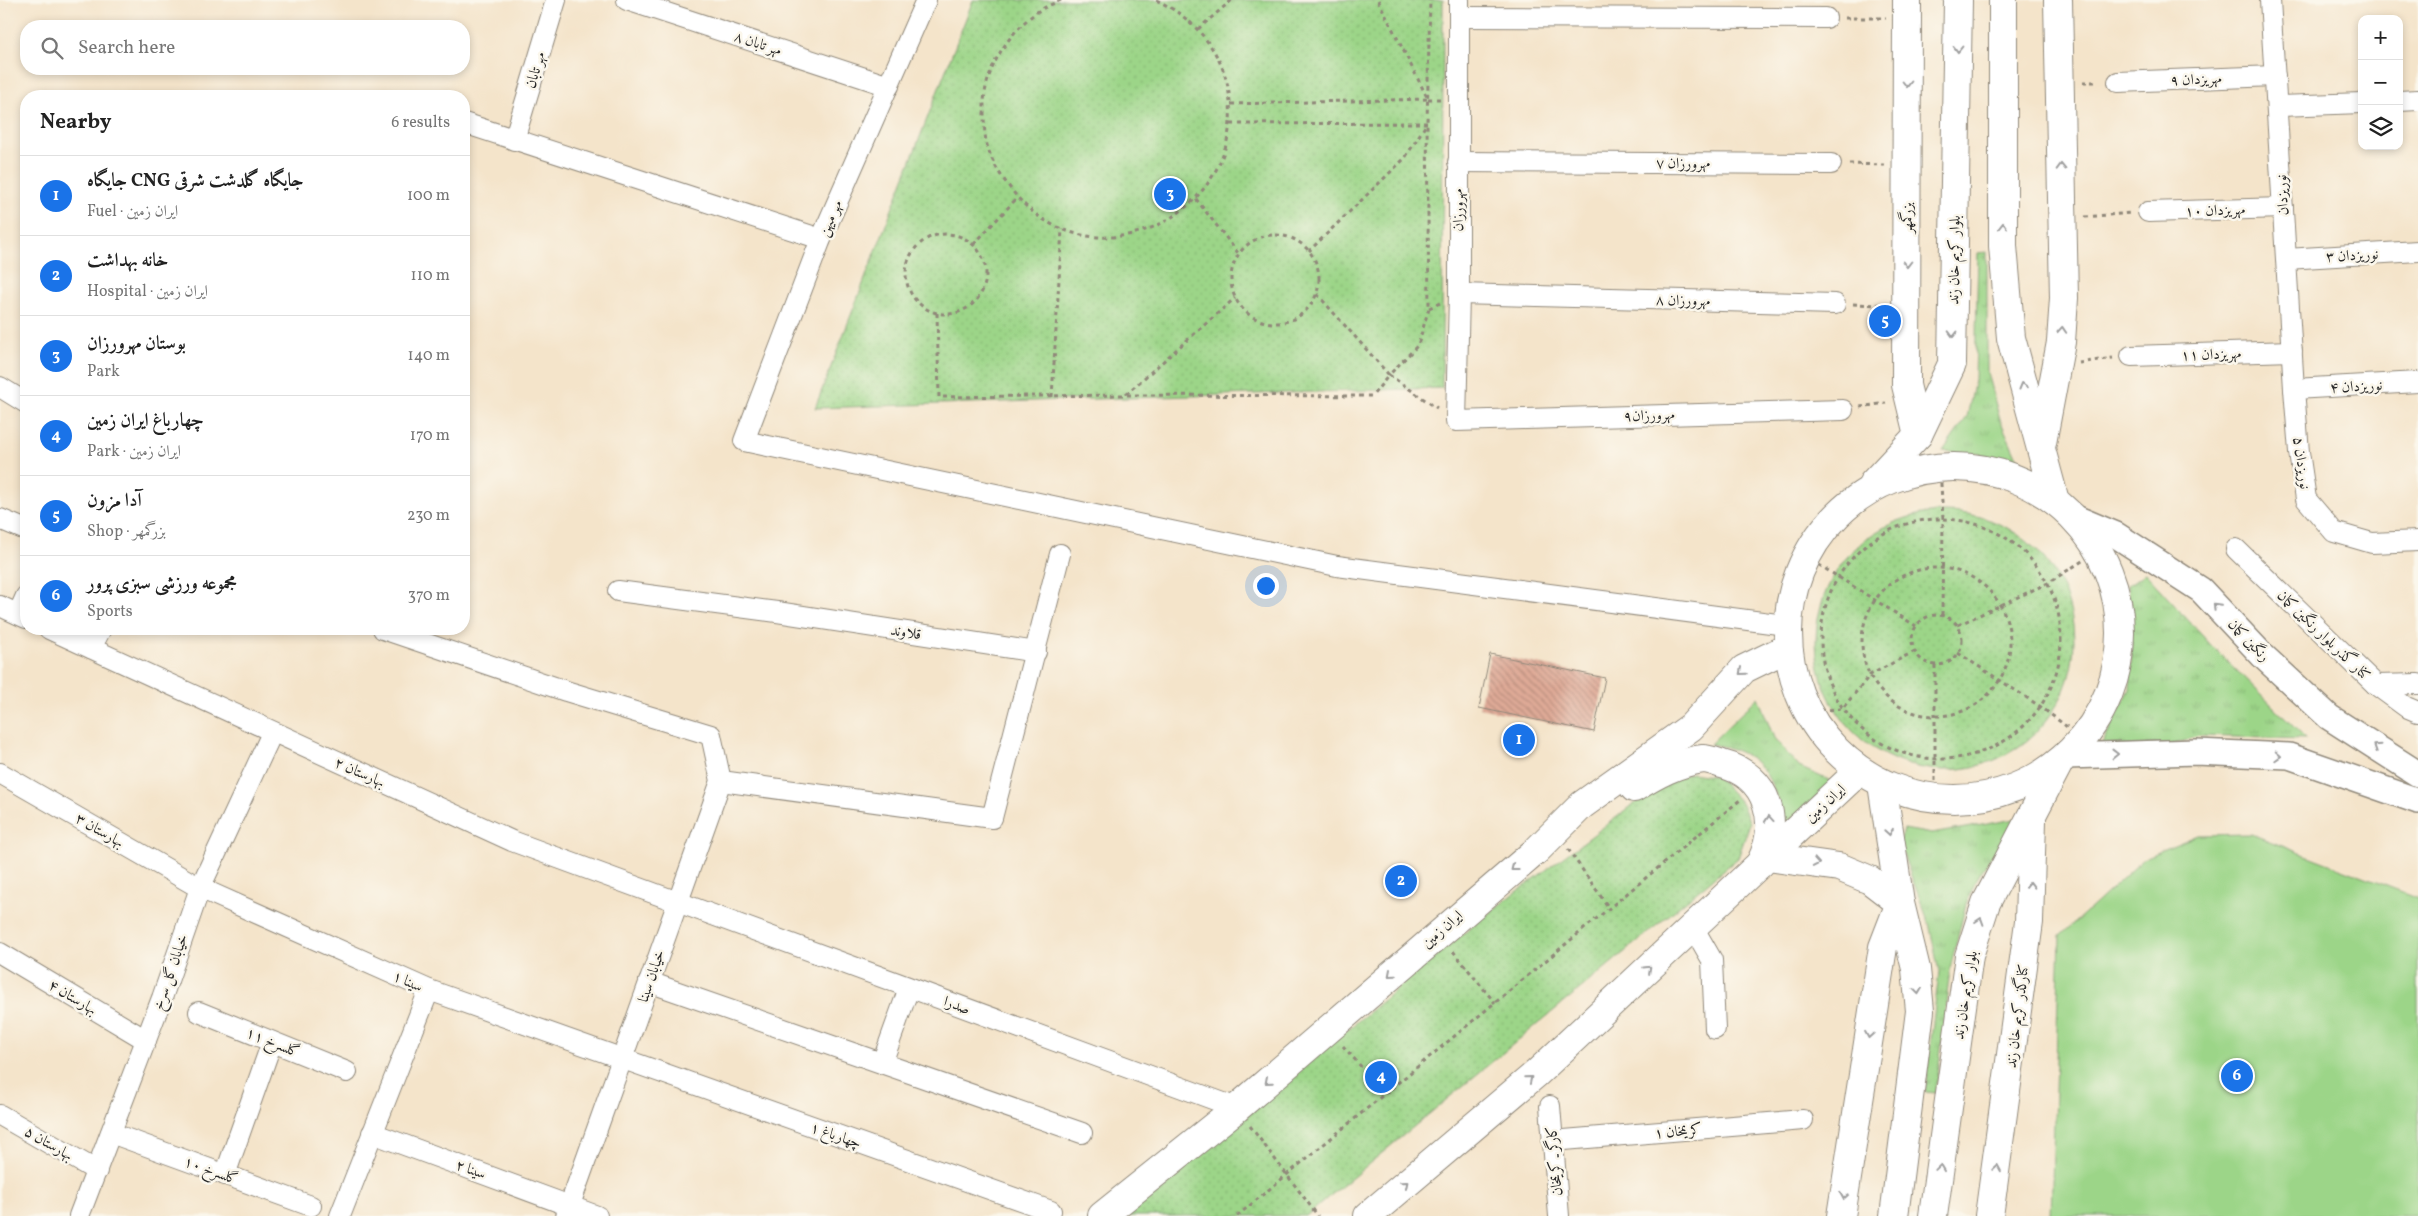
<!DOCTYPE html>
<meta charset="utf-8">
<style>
:root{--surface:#fff;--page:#f6f6f6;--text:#222;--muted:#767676;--line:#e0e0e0;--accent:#1a73e8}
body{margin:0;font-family:Vollkorn,Amiri,serif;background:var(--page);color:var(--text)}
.controls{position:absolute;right:15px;top:15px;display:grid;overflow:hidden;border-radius:10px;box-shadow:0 2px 8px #0003}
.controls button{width:45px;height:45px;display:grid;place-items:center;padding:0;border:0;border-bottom:1px solid var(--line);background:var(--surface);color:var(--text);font:25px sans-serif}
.you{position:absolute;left:1265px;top:585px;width:18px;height:18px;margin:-12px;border:4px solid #fff;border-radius:50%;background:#1a73e8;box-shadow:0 0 0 8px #1a73e833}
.badge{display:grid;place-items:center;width:32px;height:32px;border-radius:50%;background:var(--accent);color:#fff;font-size:16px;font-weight:700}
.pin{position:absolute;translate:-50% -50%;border:2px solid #fff;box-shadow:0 1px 5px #0006}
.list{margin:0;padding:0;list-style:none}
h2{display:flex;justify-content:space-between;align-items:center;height:65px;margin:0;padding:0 20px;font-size:21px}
h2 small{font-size:16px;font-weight:400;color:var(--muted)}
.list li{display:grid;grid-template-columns:32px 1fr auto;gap:15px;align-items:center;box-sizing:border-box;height:80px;padding:0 20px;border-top:1px solid var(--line)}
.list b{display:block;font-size:19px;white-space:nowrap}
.list p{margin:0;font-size:16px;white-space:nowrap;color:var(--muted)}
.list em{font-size:16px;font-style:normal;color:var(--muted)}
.icon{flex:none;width:28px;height:28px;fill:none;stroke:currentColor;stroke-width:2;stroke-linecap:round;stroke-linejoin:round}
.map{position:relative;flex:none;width:2418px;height:1216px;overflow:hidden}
.search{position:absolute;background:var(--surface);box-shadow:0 2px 8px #0003;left:20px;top:20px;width:450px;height:55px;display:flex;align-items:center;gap:12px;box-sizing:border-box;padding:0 18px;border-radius:20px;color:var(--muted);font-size:19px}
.panel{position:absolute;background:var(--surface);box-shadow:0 2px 8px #0003;left:20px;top:90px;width:450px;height:545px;border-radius:20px}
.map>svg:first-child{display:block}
.grass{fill:url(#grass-tufts);stroke:#64805a}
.park{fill:url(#park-dots);stroke:#64805a}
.pitch{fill:#9cd588;stroke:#64805a}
.building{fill:url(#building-back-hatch)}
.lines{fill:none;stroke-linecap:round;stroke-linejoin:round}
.minor-casing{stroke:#90887a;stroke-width:22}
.tertiary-casing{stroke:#90887a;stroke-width:28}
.secondary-casing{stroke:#90887a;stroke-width:30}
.path{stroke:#90887a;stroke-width:3;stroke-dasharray:4 4;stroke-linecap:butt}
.minor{stroke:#fff;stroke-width:20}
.tertiary{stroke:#fff;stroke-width:25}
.secondary{stroke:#fff;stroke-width:28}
.oneway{stroke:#a0a0a0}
.labels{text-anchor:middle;stroke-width:5;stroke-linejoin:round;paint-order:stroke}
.street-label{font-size:15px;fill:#2b2b2b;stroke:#fbf7ec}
</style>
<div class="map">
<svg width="2418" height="1216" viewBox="0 0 2418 1216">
<defs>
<pattern id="grass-tufts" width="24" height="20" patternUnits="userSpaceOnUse" patternTransform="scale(1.25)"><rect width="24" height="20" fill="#9cd588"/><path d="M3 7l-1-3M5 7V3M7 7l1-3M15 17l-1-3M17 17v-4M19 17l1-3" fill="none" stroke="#87b776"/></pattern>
<pattern id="park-dots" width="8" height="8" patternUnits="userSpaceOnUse" patternTransform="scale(1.25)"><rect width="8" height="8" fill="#9cd588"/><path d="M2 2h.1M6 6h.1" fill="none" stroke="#87b776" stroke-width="1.8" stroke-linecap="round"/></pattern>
<pattern id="building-back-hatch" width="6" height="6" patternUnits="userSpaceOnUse" patternTransform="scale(1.25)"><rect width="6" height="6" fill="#dfaa97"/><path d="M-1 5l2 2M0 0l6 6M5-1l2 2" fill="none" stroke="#b58b7b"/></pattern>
</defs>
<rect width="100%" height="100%" fill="#fbf7ec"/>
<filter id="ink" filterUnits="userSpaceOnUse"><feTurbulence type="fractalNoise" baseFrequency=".02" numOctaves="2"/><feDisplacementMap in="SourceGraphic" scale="10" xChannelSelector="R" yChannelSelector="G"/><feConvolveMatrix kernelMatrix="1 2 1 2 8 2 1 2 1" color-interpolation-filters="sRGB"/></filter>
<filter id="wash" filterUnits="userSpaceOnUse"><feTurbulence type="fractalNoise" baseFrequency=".0096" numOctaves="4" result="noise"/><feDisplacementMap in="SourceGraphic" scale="20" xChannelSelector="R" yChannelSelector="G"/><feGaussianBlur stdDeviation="1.12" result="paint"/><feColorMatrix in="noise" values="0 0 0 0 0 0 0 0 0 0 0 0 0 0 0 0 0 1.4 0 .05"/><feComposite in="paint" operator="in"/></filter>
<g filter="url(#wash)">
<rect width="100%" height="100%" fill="#f4e4ca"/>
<g class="grass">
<polygon points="1987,252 1987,373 2000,420 2022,469 1981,454 1943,451 1967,417 1975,380 1978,253"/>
<polygon points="2145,573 2210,644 2306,739 2199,736 2107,767 2096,756 2130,689 2132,646 2128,585"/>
<path d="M1758,697L1774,738L1799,767L1833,782L1786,825C1771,777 1764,752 1710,744Z"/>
<polygon points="2015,819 2013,833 2000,846 1979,873 1966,904 1950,969 1936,1092 1925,1091 1939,972 1929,923 1899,844 1904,829 1932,834"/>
</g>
<g class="park">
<polygon points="973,0 1443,0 1442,388 815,408"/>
<circle cx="1945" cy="641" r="129"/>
<polygon points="1692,773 1717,777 1742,804 1750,823 1738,858 1306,1216 1122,1216 1490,912 1665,781"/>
</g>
<polygon class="pitch" points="2251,834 2418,898 2418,1216 2051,1216 2060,936 2146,857 2198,835"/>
<g id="blocks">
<polygon class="building" points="1490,654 1605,678 1594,732 1479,708"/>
</g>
</g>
<g filter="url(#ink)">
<use href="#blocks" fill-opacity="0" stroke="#90887a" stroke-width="1"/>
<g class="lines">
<g class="minor-casing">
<g id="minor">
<polyline points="627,0 889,86"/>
<polyline points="926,0 821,239 744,441 1337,566 1786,625"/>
<polyline points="1459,0 1459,294 1456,421 1843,410"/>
<polyline points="2270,0 2294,389 2299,452 2306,499 2334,532 2372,543 2418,541"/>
<polyline points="1459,17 1826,18"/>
<polyline points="2118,82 2275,76"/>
<polyline points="2399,101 2418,100"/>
<polyline points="2277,106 2362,103"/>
<polyline points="464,123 821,239"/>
<polyline points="514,140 556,0"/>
<polyline points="1458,162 1831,164"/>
<polyline points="2148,212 2283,208"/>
<polyline points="2286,259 2418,251"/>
<polyline points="1459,294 1835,304"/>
<polyline points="2131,356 2292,351"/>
<polyline points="0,387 26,403"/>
<polyline points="2294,389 2418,382"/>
<polyline points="0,519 26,530"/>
<polyline points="2236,549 2376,685 2406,707 2418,712"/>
<polyline points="618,591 777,612 1036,652"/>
<polyline points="0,606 26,618"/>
<polyline points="18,614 26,596"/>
<polyline points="49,629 512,841 1237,1108"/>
<polyline points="383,629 566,691 711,735 721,781 566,1216"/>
<polyline points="91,648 101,629"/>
<polyline points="2376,685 2418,684"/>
<polyline points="0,773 200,888 429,990 1051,1211"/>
<polyline points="721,781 992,818 1060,554"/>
<polyline points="1693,927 1712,960 1715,1029"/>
<polyline points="0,953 146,1040"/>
<polyline points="649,982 1082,1133"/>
<polyline points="199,1012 347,1072"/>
<polyline points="882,1063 909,988"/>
<polyline points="1550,1106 1559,1216"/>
<polyline points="0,1115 97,1171"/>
<polyline points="111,1133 311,1206"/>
<polyline points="372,1133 597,1216"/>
<polyline points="1552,1141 1803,1120"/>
<polyline points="225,1175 272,1042"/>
<polyline points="79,1216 162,998 200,888 272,733"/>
<polyline points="340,1216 429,990"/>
</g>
</g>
<g class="tertiary-casing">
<g id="tertiary">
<polyline points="2073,517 2116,535 2201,590 2264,657 2329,717 2418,774"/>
<polyline points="2066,756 2196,752 2289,756 2418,801"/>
</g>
</g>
<g class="secondary-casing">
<g id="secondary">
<polyline points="1907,0 1906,385 1918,435"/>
<polyline points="2003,0 2003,246 2011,338 2055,501"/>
<polyline points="2042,443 2061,342 2064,298 2058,0"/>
<circle cx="1954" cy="633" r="166"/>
<polyline points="1873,483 1918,435 1952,364 1958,0"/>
<polyline points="1882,784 1900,903 1916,969 1920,1011 1894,1216"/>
<path d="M1634,788C1655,775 1678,762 1703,759C1709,759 1716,762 1722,764C1769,776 1781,823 1760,864"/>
<polyline points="1768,857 1839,867 1870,880 1900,903 1883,947 1841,1216"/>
<polyline points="1102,1216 1237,1108 1536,851 1582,805 1691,727 1744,669 1785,649"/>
<polyline points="1368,1216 1537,1073 1859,771"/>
<polyline points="1933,1216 1969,956 1986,903 2059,763"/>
<polyline points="1989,1216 2029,922 2032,820"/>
</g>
</g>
<g class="path">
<path d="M1061,0C1053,4 1044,7 1037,12C1008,33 983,71 984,108C984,116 984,125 985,134C987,153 997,171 1008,185C1084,294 1252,218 1228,87C1220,48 1191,16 1156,0"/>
<polyline points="1845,18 1886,18"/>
<polyline points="1198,29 1232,0"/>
<polyline points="2083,82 2099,82"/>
<polyline points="1428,99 1440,99"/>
<polyline points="1231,104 1428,99 1378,0"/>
<polyline points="1231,124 1427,123 1405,158 1309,251"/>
<polyline points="1849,164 1885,165"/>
<polyline points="1196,199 1238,253"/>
<polyline points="2085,217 2131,213"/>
<circle cx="946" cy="274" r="40"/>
<circle cx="1275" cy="279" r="44"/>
<polyline points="974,244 1017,198"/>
<polyline points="1317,294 1389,375 1418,345 1429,308 1427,123 1430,0"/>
<polyline points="1853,304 1884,305"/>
<polyline points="1429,308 1440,303"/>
<polyline points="937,313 939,397 1125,395 1372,396 1389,375 1437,408"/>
<polyline points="2079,363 2113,358"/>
<polyline points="1126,394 1235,298"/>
<polyline points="1052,397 1062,229"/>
<polyline points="1860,407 1886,403"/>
<polyline points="1940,467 1943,519 1942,616"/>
<circle cx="1941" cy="639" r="120"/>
<polyline points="1805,556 1916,626"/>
<circle cx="1936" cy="642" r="74"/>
<circle cx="1937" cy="640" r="25"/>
<polyline points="1958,625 2048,583 2098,551"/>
<polyline points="1958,653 2041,707 2075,733"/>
<polyline points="1935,665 1935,799"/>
<polyline points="1805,711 1842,709 1870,675 1915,651"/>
<polyline points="1568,849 1609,908"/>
<polyline points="1453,951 1495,1003"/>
<polyline points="1343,1046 1385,1094"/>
<polyline points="1250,1126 1318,1216"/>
<polyline points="1237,1216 1740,800"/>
</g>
<use href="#minor" class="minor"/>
<use href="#tertiary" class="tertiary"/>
<use href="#secondary" class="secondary"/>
</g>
<defs><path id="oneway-chevron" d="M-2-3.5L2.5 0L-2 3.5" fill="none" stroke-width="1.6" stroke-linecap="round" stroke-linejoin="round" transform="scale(1.25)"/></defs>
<g class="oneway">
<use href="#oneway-chevron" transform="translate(1958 49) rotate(91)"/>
<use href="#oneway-chevron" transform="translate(1907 84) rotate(90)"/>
<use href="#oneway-chevron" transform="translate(2061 167) rotate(-91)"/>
<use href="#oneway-chevron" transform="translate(2003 226) rotate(-90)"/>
<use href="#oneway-chevron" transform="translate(1907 264) rotate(90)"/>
<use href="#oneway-chevron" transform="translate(2062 330) rotate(-86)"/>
<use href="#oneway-chevron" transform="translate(1953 334) rotate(91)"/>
<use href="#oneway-chevron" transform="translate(2023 386) rotate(-105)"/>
<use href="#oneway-chevron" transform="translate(2216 606) rotate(-134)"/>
<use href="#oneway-chevron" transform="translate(1742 672) rotate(139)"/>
<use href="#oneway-chevron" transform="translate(2377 747) rotate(-147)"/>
<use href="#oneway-chevron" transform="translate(2115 754) rotate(-1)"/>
<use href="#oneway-chevron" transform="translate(2278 756) rotate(3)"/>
<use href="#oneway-chevron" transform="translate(1769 819) rotate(-95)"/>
<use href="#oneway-chevron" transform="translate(1889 832) rotate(81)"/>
<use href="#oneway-chevron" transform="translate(1816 863) rotate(10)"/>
<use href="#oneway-chevron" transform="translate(1514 868) rotate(142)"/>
<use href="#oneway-chevron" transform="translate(2030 885) rotate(-89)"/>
<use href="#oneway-chevron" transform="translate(1980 921) rotate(-72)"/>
<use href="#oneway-chevron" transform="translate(1648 969) rotate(-43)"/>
<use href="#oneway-chevron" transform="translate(1391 974) rotate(139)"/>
<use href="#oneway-chevron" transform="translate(1918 991) rotate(84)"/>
<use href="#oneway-chevron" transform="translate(1869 1035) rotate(99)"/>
<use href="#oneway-chevron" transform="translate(1529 1079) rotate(-40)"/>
<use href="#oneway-chevron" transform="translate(1268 1081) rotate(139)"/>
<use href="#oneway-chevron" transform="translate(1940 1168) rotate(-82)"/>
<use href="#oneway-chevron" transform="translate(1997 1168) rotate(-81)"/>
<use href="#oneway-chevron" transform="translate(1405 1184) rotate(-40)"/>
<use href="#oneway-chevron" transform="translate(1844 1196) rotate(100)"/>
</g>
</g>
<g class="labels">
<g class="street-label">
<text transform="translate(758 43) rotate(18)" y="5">مهر تابان ۸</text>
<text transform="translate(535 70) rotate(-73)" y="5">مهر تابان</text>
<text transform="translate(2196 79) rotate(-2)" y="5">مهریزدان ۹</text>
<text x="1683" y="168">مهرورزان ۷</text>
<text transform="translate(2282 195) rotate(-93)" y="5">نوریزدان</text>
<text transform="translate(1458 210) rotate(-90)" y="5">مهرورزان</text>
<text transform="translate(2215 210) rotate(-2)" y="5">مهریزدان ۱۰</text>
<text transform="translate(830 218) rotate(-66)" y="5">مهر میهن</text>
<text transform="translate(1907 218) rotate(-90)" y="5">بزرگمهر</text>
<text transform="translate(2352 255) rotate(-3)" y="5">نوریزدان ۳</text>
<text transform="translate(1954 260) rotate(-89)" y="5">بلوار کریم خان زند</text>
<text transform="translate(1683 300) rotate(1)" y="5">مهرورزان ۸</text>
<text transform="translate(2211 354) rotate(-2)" y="5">مهریزدان ۱۱</text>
<text transform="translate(2356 386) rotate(-3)" y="5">نوریزدان ۴</text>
<text transform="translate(1649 415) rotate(-2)" y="5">مهرورزان۹</text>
<text transform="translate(2302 463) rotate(82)" y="5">نوریزدان ۵</text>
<text transform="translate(906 632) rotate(9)" y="5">قلاوند</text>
<text transform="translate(2324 635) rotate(44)" y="5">کنار گذر بلوار رنگین کمان</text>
<text transform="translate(2249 640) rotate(46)" y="5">رنگین کمان</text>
<text transform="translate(360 772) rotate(24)" y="5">بهارستان ۲</text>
<text transform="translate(1825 803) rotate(-43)" y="5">ایران زمین</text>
<text transform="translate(100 830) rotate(30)" y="5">بهارستان ۳</text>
<text transform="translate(1442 929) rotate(-41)" y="5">ایران زمین</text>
<text transform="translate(170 972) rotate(-71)" y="5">خیابان گل سرخ</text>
<text transform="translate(651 976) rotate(-71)" y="5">خیابان سینا</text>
<text transform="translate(408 981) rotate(24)" y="5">سینا ۱</text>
<text transform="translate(1965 995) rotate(-81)" y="5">بلوار کریم خان زند</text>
<text transform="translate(73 997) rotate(31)" y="5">بهارستان ۴</text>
<text transform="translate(957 1005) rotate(20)" y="5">صدرا</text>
<text transform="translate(2017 1016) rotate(-83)" y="5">کنارگذر کریم خان زند</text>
<text transform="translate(273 1042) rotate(22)" y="5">گلسرخ ۱۱</text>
<text transform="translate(1678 1131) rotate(-5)" y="5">کریمخان ۱</text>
<text transform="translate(836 1135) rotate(19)" y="5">چهارباغ ۱</text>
<text transform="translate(49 1143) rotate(30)" y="5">بهارستان ۵</text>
<text transform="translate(1554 1161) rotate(-95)" y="5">کارگر ـ کریمخان</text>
<text transform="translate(471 1169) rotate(20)" y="5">سینا ۲</text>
<text transform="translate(211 1170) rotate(20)" y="5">گلسرخ ۱۰</text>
</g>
</g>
</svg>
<div class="controls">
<button>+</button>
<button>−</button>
<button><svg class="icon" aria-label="layers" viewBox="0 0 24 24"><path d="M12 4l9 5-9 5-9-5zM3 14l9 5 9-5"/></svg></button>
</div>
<div class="you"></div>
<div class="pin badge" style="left:1519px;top:740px">1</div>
<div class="pin badge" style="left:1401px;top:881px">2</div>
<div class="pin badge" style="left:1170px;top:194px">3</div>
<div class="pin badge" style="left:1381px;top:1077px">4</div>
<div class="pin badge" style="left:1885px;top:321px">5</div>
<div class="pin badge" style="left:2237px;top:1076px">6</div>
<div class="search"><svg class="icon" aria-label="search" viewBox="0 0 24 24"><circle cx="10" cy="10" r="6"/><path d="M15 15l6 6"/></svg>Search here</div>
<section class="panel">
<h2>Nearby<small>6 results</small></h2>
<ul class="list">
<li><span class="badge">1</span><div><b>جایگاه CNG جایگاه گلدشت شرقی</b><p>Fuel · ایران زمین</p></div><em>100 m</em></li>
<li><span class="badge">2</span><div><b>خانه بهداشت</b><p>Hospital · ایران زمین</p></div><em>110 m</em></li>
<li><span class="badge">3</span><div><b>بوستان مهرورزان</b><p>Park</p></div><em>140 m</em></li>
<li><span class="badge">4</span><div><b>چهارباغ ایران زمین</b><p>Park · ایران زمین</p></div><em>170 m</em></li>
<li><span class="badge">5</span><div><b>آدا مزون</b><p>Shop · بزرگمهر</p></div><em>230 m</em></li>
<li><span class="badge">6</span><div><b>مجموعه ورزشی سبزی پرور</b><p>Sports</p></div><em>370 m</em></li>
</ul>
</section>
</div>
